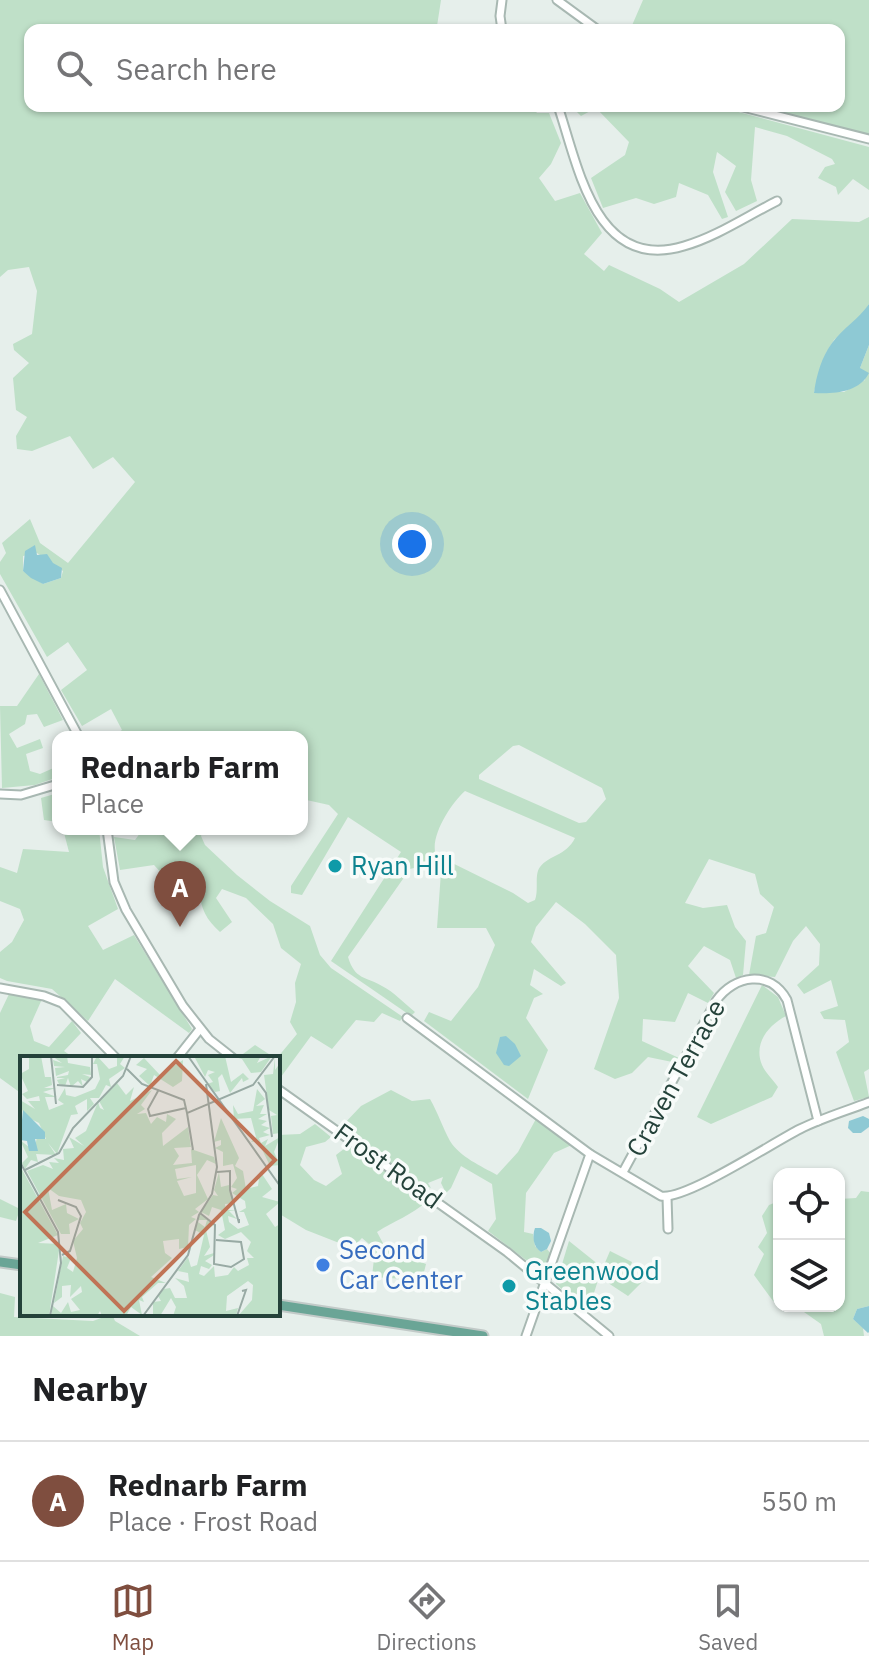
<!DOCTYPE html>
<meta charset="utf-8">
<style>
:root{--surface:#fff;--page:#f2f2f2;--text:#202124;--muted:#757577;--line:#e0e0e0;--accent:#7f4e3f}
body{margin:0;font-family:"IBM Plex Sans",sans-serif;background:var(--page);color:var(--text)}
.controls{position:absolute;right:24px;bottom:24px;display:grid;overflow:hidden;border-radius:16px;box-shadow:0 2px 6px #0004}
.controls button{width:72px;height:72px;display:grid;place-items:center;padding:0;border:0;border-bottom:2px solid var(--line);background:var(--surface);color:var(--text);font:40px sans-serif}
.you{position:absolute;left:412px;top:544px;width:28px;height:28px;margin:-20px;border:6px solid #fff;border-radius:50%;background:#1a73e8;box-shadow:0 0 0 12px #1a73e833}
.badge{display:grid;place-items:center;width:52px;height:52px;border-radius:50%;background:var(--accent);color:#fff;font-size:26px;font-weight:700}
.pin{position:absolute;translate:-50% -66px;filter:drop-shadow(0 2px 4px #0008)}
.pin::after{content:'';position:absolute;top:42px;width:28px;height:24px;background:inherit;clip-path:polygon(0 0,100% 0,50% 100%)}
.popup{position:absolute;left:52px;top:731px;width:256px;height:104px;box-sizing:border-box;display:grid;place-content:center;border-radius:16px;background:var(--surface);filter:drop-shadow(0 2px 6px #0005);font-size:26px;white-space:nowrap;color:var(--muted)}
.popup b{font-size:30px;color:var(--text)}
.popup::after{content:'';position:absolute;left:50%;top:100%;margin-left:-16px;border:16px solid transparent;border-top-color:var(--surface)}
.list{margin:0;padding:0;list-style:none}
h2{display:flex;justify-content:space-between;align-items:center;height:104px;margin:0;padding:0 32px;font-size:34px}
h2 small{font-size:26px;font-weight:400;color:var(--muted)}
.list li{display:grid;grid-template-columns:52px 1fr auto;gap:24px;align-items:center;box-sizing:border-box;height:120px;padding:0 32px;border-top:2px solid var(--line)}
.list b{display:block;font-size:30px;white-space:nowrap}
.list p{margin:0;font-size:26px;white-space:nowrap;color:var(--muted)}
.list em{font-size:26px;font-style:normal;color:var(--muted)}
.icon{flex:none;width:44px;height:44px;fill:none;stroke:currentColor;stroke-width:2;stroke-linecap:round;stroke-linejoin:round}
.map{position:relative;flex:none;width:869px;height:1336px;overflow:hidden}
.search{position:absolute;background:var(--surface);box-shadow:0 2px 6px #0004;left:24px;right:24px;top:24px;height:88px;display:flex;align-items:center;gap:20px;box-sizing:border-box;padding:0 28px;border-radius:16px;color:var(--muted);font-size:30px}
.sheet{height:224px;background:var(--surface)}
nav{display:flex;justify-content:space-around;align-items:center;box-sizing:border-box;height:112px;border-top:2px solid var(--line);background:var(--surface);font-size:22px;color:var(--muted)}
nav a{display:grid;justify-items:center;gap:4px}
nav .on{color:var(--accent)}
.map>svg:first-child{display:block}
.green{fill:#bfe0c8;fill-rule:evenodd}
.water{fill:#8ec9d4}
.lines{fill:none;stroke-linecap:round;stroke-linejoin:round}
.minor-casing{stroke:#a8b8b2;stroke-width:11}
.major-casing{stroke:#c2cac8;stroke-width:13}
.minor{stroke:#fff;stroke-width:7}
.major{stroke:#6aa596;stroke-width:9}
.culture-dot{fill:#0f9aa8;stroke:#f7fbf9;stroke-width:3}
.shop-dot{fill:#3f7fe0;stroke:#f7fbf9;stroke-width:3}
.labels{text-anchor:middle;stroke-width:7;stroke-linejoin:round;paint-order:stroke}
.culture-label{font-size:26px;fill:#0d838f;stroke:#f7fbf9;text-anchor:start}
.street-label{font-size:26px;fill:#24423a;stroke:#f7fbf9}
.shop-label{font-size:26px;fill:#366cbe;stroke:#f7fbf9;text-anchor:start}
.inset-road{fill:none;stroke:#98aaa4;stroke-width:2}
.view{fill:#c07456;fill-opacity:0.15;stroke:#c07456;stroke-width:4}
.inset-edge{fill:none;stroke:#24423a;stroke-width:4}
</style>
<div class="map">
<svg width="869" height="1336" viewBox="0 0 869 1336">
<rect width="100%" height="100%" fill="#e6efeb"/>
<g class="green">
<path d="M0,0H441L437,26L441,30H30V106H531L537,113H549L561,143L551,164L539,178L555,201L580,193L602,233L584,254L604,271L609,265L660,289L679,302L744,264L792,219L859,222L869,217V304L861,316L834,340L826,353L814,392H844L865,380L860,368L869,345V1069L864,1072L869,1097L854,1101L836,1052L849,1042L845,1020L824,1019L820,1012L838,1006L831,980L804,994L797,985L819,965L820,944L806,926L793,941L775,977L749,975L756,936L766,933L774,907L760,894L755,874L709,859L685,903L703,908L727,905L735,927L746,941L743,975L736,978L730,960L704,946L688,966L714,993L708,1003L688,993L675,1022L643,1019L642,1041L679,1058L677,1063L648,1057L632,1073L615,1079L594,1069L619,998L616,955L585,924L556,902L536,927L531,942L566,983L561,986L534,969L530,985L543,994L534,998L526,1018L548,1050L528,1099L424,1021L429,1012L451,1021L478,987L495,945L486,928H437L441,872L426,865L410,869L348,957C355,980 365,976 382,986C394,992 404,1003 415,1012L411,1016L331,961L401,852L348,817L302,895L291,893V886L338,814L329,805L302,799V737H111L122,730L111,709L82,726L61,690L87,670L68,642L47,657L0,574V562L6,553L2,543L30,519L40,543L68,563L135,482L113,457L93,469L70,436L32,451L17,449L16,436L27,417L16,410L13,378L29,363L14,350L13,344L32,334L37,291L29,267L8,270L0,277ZM37,553L63,571L61,578L43,584L23,571V556ZM519,745L602,788L606,799L586,822L579,823L479,779V775L513,746ZM465,791L575,838C566,856 549,855 540,867C534,875 539,889 535,900L528,903L513,893L436,855C429,837 452,802 465,791Z"/>
<polygon points="643,0 869,0 869,136 751,106 839,106 839,30 630,30"/>
<polygon points="574,106 716,106 869,147 869,190 853,179 838,195 836,187 818,178 825,167 835,164 832,159 787,136 755,127 751,180 757,201 736,211 725,192 736,166 717,152 713,172 728,217 722,219 708,195 679,183 676,197 654,204 636,198 603,208 591,178 625,155 629,142 596,108 581,116 575,110"/>
<polygon points="39,674 63,720 44,727 37,714 27,715 25,724 9,734 17,748 40,739 43,748 26,754 30,771 40,774 58,766 58,777 35,785 2,788 0,706 17,706"/>
<polygon points="58,793 58,822 44,820 41,798"/>
<polygon points="63,829 99,829 103,867 118,909 88,926 103,950 134,935 192,1029 189,1033 115,979 88,1021 52,989 7,981 0,978 0,952 12,942 24,920 20,909 0,901 0,867 17,873 23,849 69,852"/>
<path d="M143,829H204L201,836L205,845L237,875L270,901L310,926L320,955L331,968L403,1017L400,1021L382,1013L374,1022L356,1020L332,1049L311,1036L278,1081L277,1058L297,1034L290,1022L296,1002L295,983L301,964L281,948L273,924L246,898L222,889L216,898L232,922L220,932C206,920 199,906 200,888L165,877L154,865L120,870L114,837L135,840Z"/>
<path d="M762,985L778,997L786,1016C769,1025 753,1043 762,1065C765,1072 773,1080 778,1087L772,1097L711,1124L697,1117Z"/>
<polygon points="9,994 42,999 30,1026 34,1041 49,1047 72,1021 81,1033 64,1051 74,1058 22,1058 22,1094 0,1078 0,1013"/>
<polygon points="255,1045 275,1058 239,1057"/>
<path d="M391,1090L412,1101L430,1099C438,1113 443,1128 450,1141C460,1157 481,1166 497,1175L518,1152L537,1117L574,1144L554,1153L526,1193L524,1232L533,1234L535,1246L541,1252L547,1249L551,1254L543,1273L488,1231L496,1219L492,1184L461,1166L451,1188L446,1193L441,1183L443,1177L428,1183L431,1188L408,1178L342,1126L361,1106Z"/>
<path d="M315,1124L331,1137L325,1142L306,1147L300,1165L314,1180L326,1186L342,1174L336,1155L349,1145L427,1201C412,1215 394,1221 377,1232L386,1249L426,1264L422,1280L372,1277L375,1249L362,1238L352,1248L306,1230L278,1213V1135L300,1134Z"/>
<polygon points="861,1191 869,1192 869,1306 857,1309 853,1319 863,1328 864,1336 824,1336 821,1324 804,1312 787,1306 839,1306 839,1199 856,1198"/>
<polygon points="0,1199 20,1209 16,1221 0,1217"/>
<polygon points="779,1201 779,1303 773,1301 754,1275 764,1254 758,1247 767,1233 762,1216 769,1205"/>
<polygon points="569,1241 599,1265 604,1265 610,1251 632,1262 629,1272 643,1281 628,1296 599,1277 588,1312 556,1284"/>
<polygon points="0,1293 15,1297 14,1317 93,1321 112,1314 115,1321 140,1336 0,1336"/>
</g>
<g class="water">
<path d="M869,304V345L860,368L869,373C859,393 833,394 814,393C816,376 822,356 832,343C843,328 859,319 869,304Z"/>
<polygon points="35,545 37,555 47,554 53,563 62,568 61,578 43,584 31,578 23,571 25,551"/>
<polygon points="506,1036 515,1044 521,1056 509,1066 504,1065 496,1053 500,1037"/>
<polygon points="863,1116 869,1119 869,1127 861,1133 853,1133 848,1128 849,1121"/>
<path d="M535,1228H541L549,1233L551,1241L547,1249L541,1252C533,1247 532,1236 535,1228Z"/>
<polygon points="869,1306 869,1332 868,1333 853,1319 857,1309"/>
</g>
<g class="lines">
<g class="minor-casing">
<g id="minor">
<polyline points="557,0 598,30"/>
<polyline points="502,30 500,16 502,0"/>
<path d="M558,106C578,165 595,273 684,246C716,237 747,216 777,201"/>
<polyline points="739,106 869,139"/>
<polyline points="0,590 79,737"/>
<polyline points="0,794 21,795 58,784"/>
<polyline points="107,829 114,882 126,910 183,1006 209,1039 233,1058"/>
<polyline points="0,988 44,996 62,1003 116,1058"/>
<polyline points="407,1018 590,1154 526,1336"/>
<polyline points="177,1058 200,1029"/>
<polyline points="278,1089 507,1252 609,1336"/>
<path d="M590,1154L661,1196C686,1200 772,1143 800,1129C822,1118 846,1111 869,1102"/>
<path d="M623,1172L716,1001C734,975 770,969 787,1000L818,1121"/>
<polyline points="667,1197 668,1229"/>
</g>
</g>
<g class="major-casing">
<g id="major">
<polyline points="0,1262 22,1265"/>
<polyline points="278,1305 483,1336"/>
</g>
</g>
<use href="#minor" class="minor"/>
<use href="#major" class="major"/>
</g>
<g class="culture-dot">
<circle cx="335" cy="866" r="8"/>
<circle cx="509" cy="1286" r="8"/>
</g>
<circle class="shop-dot" cx="323" cy="1265" r="8"/>
<g class="labels">
<g class="culture-label">
<text x="351" y="875">Ryan Hill</text>
<text x="525" y="1280">Greenwood<tspan x="525" dy="30">Stables</tspan></text>
</g>
<g class="street-label">
<text transform="translate(676 1078) rotate(-61)" y="9">Craven Terrace</text>
<text transform="translate(388 1166) rotate(36)" y="9">Frost Road</text>
</g>
<g class="shop-label">
<text x="339" y="1259">Second<tspan x="339" dy="30">Car Center</tspan></text>
</g>
</g>
<g transform="translate(20 1056)">
<rect width="260" height="260" fill="#e6efeb"/>
<path d="M9,0H21L25,21H31L32,29L24,32H36L23,36L37,41H25L29,54L44,48L38,44L45,32L46,39L55,41L75,33L80,23L77,8H73L77,0L89,13L97,10V0H105L100,8L105,12L89,23L91,31L86,29L79,42H70L74,48L67,55V43L55,50L58,58L51,59L37,98L28,87L36,99L16,98L18,106L11,104L5,113L2,107L8,101L0,84L14,95L17,81L26,83L19,67L5,60L0,49V44L15,53L8,45H20L19,40L7,43L2,38L8,35L0,18L9,13ZM32,0H47L48,7L70,11L71,19L62,18L70,21L67,26L61,23L63,31L58,25L51,31L48,22L45,30L39,28L37,24L45,22H37V21L48,19L49,15L36,20L35,12L45,11L34,10L33,4L42,7ZM174,0H205L211,26L223,17L229,23L223,26L222,22L210,37L202,18L198,22L200,35L195,36L187,28L193,26L188,19L195,16L188,14L185,21ZM241,0L237,7L252,0L241,16L231,17L222,3L215,1ZM124,2L140,19L163,4L162,25L153,31L134,19L130,30L119,20L127,13L116,9ZM255,2V14L260,7V77L253,78L251,60L257,59L249,54L244,19L253,18ZM97,27L106,39L114,31L110,45L132,34L121,49L125,53L117,58L126,57L131,68L137,61L146,66L147,58L156,63L142,77L143,90L168,71L171,91L154,92L159,100L153,109L172,107L171,93L194,101L196,108L187,104L177,119L188,143L175,153L179,156L171,161L176,163L169,169L168,191L159,193V183L143,185L145,197L152,202L131,221L146,227H138L122,241L124,246L119,244L122,259L111,251L106,260H82L80,255L77,260H31L33,250L41,257L48,246L51,256L60,254L51,243L62,236L61,230L50,241L51,229L42,230V241L34,247L43,200L51,202L47,212L53,216L57,202L53,185L63,173L60,167L66,156L61,144L39,140L28,132L32,154L46,148L47,157L59,163L49,168L50,178H41L7,115L23,109L33,113L29,106L39,107L34,102L44,104L43,93L54,92L49,81L64,90L55,82L66,75L78,46L80,52L84,54L79,45ZM176,109V137L164,140L157,125L172,121L157,123L155,113ZM237,33L245,43L236,50L244,49L240,58H247L238,63L247,65L241,69L250,72L243,76L250,79L239,82L241,87L248,83L245,90L260,81L254,96L260,109L250,110L238,85L231,86L236,81L231,62L214,63L213,49L218,58L233,55ZM201,62L219,102L215,110L223,115L226,133L238,130L240,115L252,133L242,141L260,146L246,158L255,171L260,168V259L218,260L232,244L233,229L228,225L207,240L206,255L218,252L216,260H153L156,251L151,242L140,260H133V246L141,245L138,240L144,233L150,232L155,242H167L164,230L155,222L169,226L168,217L158,215L168,201L171,211L177,209L184,179L175,174L178,166L185,171L187,164H178L180,158L194,169L186,174L190,191L184,200L194,197V199L185,205L192,209L189,213L181,210L179,218L184,220L194,210L195,221L208,219L214,211L218,215L229,209L227,202H234L227,195L231,186L221,176L205,183L198,179L205,174L201,154L192,151L189,160L181,156L193,139L198,140L194,134L199,116L201,131L209,129L215,147L205,148L206,154H217L209,155L217,163L208,160L209,166L218,173L229,169L224,156H219L226,152L225,145L212,137L217,133L211,131L217,122L213,108L203,110V96L195,92L201,89V84L194,86ZM0,110L38,179L18,187L40,188L29,260H0Z" fill="#bfe0c8" fill-rule="evenodd"/>
<path d="M3,54L25,76V83H15L18,95H9L7,85L0,84Z" fill="#8ec9d4"/>
<path class="inset-road" d="M31,0L36,48M168,0L260,130M107,13L122,28L164,44L167,57M238,26L246,37L252,81M37,29L63,31L72,21V0M138,35L128,53L130,60L166,52M173,94L167,57L233,29L255,0M0,106L38,176L41,207L30,260M5,114L39,97L53,72L103,20L111,0M197,116L210,115V134L219,167V163M38,144L56,151L61,160L50,195L42,199M180,157L195,169L194,208L211,211L224,203L221,186L196,184M123,260L168,199L179,159L192,138L197,111L186,28M217,260L226,234L222,235"/>
<path class="view" d="M156,5L255,104L104,255L5,156Z"/>
<rect width="260" height="260" class="inset-edge"/>
</g>
</svg>
<div class="controls">
<button><svg class="icon" aria-label="locate" viewBox="0 0 24 24"><circle cx="12" cy="12" r="6"/><path d="M12 2v4M12 18v4M2 12h4M18 12h4"/></svg></button>
<button><svg class="icon" aria-label="layers" viewBox="0 0 24 24"><path d="M12 4l9 5-9 5-9-5zM3 14l9 5 9-5"/></svg></button>
</div>
<div class="you"></div>
<div class="pin badge" style="left:180px;top:927px">A</div>
<div class="popup"><b>Rednarb Farm</b>Place</div>
<div class="search"><svg class="icon" aria-label="search" viewBox="0 0 24 24"><circle cx="10" cy="10" r="6"/><path d="M15 15l6 6"/></svg>Search here</div>
</div>
<section class="sheet">
<h2>Nearby<small></small></h2>
<ul class="list">
<li><span class="badge">A</span><div><b>Rednarb Farm</b><p>Place · Frost Road</p></div><em>550 m</em></li>
</ul>
</section>
<nav>
<a class="on"><svg class="icon" aria-label="map" viewBox="0 0 24 24"><path d="M3 6l6-2 6 2 6-2v14l-6 2-6-2-6 2zM9 4v14M15 6v14"/></svg>Map</a>
<a><svg class="icon" aria-label="directions" viewBox="0 0 24 24"><path d="M12 3l9 9-9 9-9-9zM9 14v-3h6M13 9l2 2-2 2"/></svg>Directions</a>
<a><svg class="icon" aria-label="saved" viewBox="0 0 24 24"><path d="M7 4h10v16l-5-4-5 4z"/></svg>Saved</a>
</nav>
